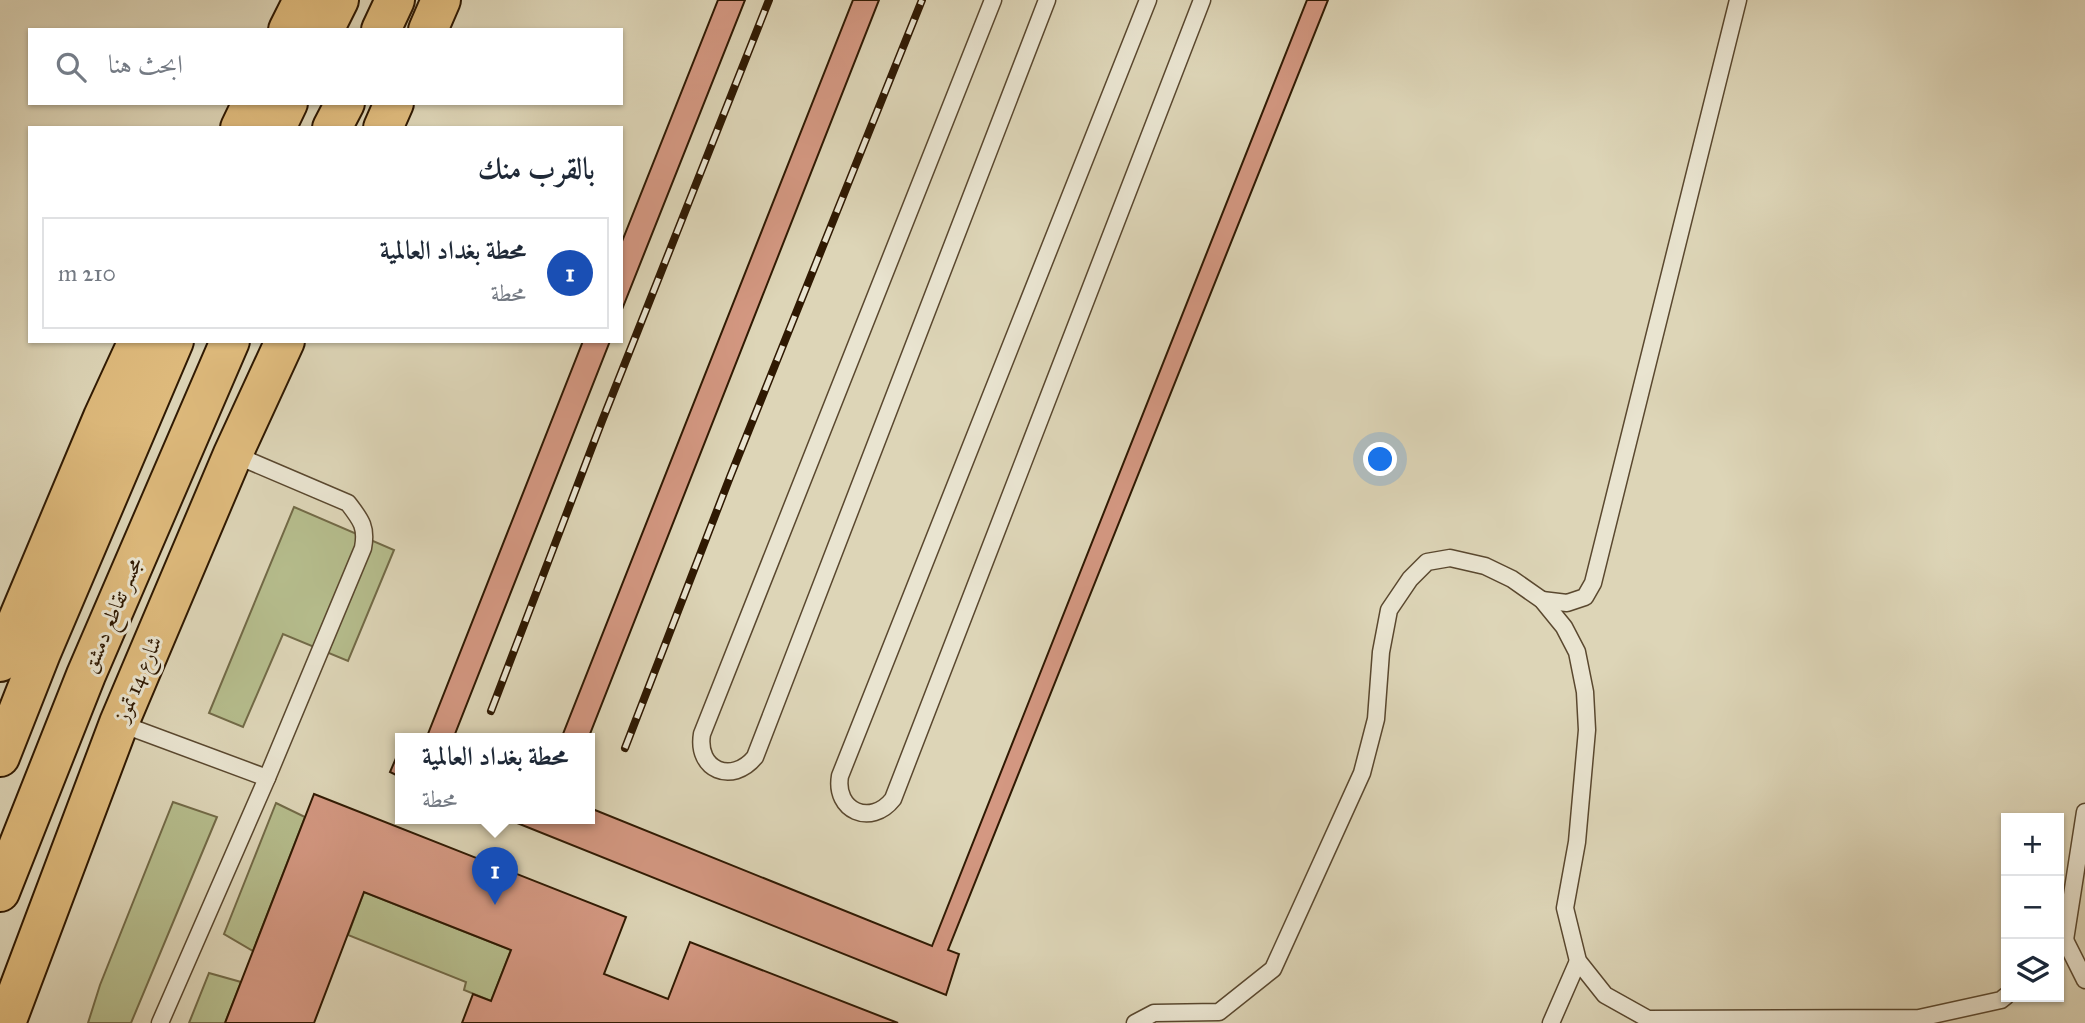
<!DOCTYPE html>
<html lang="ar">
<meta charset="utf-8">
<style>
:root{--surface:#fff;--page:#f2f2f3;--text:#1f2937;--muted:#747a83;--line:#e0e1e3;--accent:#8f2418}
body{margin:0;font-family:"IM FELL Great Primer",Amiri,serif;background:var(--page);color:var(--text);direction:rtl}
.controls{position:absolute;right:21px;bottom:21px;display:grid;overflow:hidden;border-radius:0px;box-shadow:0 2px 5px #0004}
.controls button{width:63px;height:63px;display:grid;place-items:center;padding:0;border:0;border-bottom:2px solid var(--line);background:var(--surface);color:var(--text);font:35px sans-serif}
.you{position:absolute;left:1381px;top:460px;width:24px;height:24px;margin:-18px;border:5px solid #fff;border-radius:50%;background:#1a73e8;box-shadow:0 0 0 10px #1a73e833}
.badge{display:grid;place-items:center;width:46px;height:46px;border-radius:50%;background:var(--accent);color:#fff;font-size:23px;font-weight:700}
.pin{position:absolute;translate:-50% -58px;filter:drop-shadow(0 2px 4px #0008)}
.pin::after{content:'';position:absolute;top:37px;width:24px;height:21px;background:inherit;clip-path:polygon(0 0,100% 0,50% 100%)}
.popup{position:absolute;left:395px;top:733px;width:200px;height:91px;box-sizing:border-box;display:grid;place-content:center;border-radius:0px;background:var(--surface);filter:drop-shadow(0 2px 5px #0005);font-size:23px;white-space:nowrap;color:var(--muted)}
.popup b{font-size:26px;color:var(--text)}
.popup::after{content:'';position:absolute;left:50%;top:100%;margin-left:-14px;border:14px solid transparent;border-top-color:var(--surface)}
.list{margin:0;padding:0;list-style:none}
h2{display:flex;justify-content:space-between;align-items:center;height:91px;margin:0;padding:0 28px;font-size:30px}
h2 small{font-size:23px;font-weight:400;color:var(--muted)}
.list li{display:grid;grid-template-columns:46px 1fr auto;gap:21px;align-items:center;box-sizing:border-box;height:112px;margin:0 14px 14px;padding:0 14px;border:2px solid var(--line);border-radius:0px}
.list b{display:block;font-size:26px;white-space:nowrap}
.list p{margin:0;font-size:23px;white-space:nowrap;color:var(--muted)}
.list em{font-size:23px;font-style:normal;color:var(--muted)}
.icon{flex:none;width:38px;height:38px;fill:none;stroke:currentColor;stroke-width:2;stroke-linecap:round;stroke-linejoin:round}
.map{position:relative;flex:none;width:2085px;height:1023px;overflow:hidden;direction:ltr}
.search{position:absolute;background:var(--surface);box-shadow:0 2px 5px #0004;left:28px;top:28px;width:595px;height:77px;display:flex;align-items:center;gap:18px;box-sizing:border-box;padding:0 24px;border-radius:0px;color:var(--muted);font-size:26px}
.panel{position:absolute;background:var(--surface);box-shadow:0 2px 5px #0004;left:28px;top:126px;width:595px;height:217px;border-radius:0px;direction:rtl}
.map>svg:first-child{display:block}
.green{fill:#b5bc8c;stroke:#726a47;stroke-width:2}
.building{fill:#d49882;stroke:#2f1902;stroke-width:2}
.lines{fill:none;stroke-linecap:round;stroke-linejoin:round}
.lane-casing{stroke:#5a482f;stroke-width:19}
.primary-casing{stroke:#2f1902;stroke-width:42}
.lane{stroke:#e9e4d0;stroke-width:16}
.primary{stroke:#deba7c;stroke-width:38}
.rail-casing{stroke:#2f1902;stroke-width:8}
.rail{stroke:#e9e4d0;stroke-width:5;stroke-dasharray:16;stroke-linecap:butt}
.labels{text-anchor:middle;stroke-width:6;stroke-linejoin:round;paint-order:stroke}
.street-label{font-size:21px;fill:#2f1902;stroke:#e9e4d0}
</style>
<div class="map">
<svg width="2085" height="1023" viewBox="0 0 2085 1023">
<rect width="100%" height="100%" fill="#ddd5b7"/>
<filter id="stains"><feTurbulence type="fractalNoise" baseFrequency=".00286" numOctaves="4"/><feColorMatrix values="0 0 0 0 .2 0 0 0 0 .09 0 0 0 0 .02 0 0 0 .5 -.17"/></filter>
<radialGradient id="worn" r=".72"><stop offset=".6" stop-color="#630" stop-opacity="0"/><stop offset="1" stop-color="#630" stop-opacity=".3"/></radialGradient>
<g class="green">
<polygon points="294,507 394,550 348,661 283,634 243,727 209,713"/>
<polygon points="173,802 217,817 131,1023 88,1023 100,985"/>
<polygon points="276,803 305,817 253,951 224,934"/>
<polygon points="364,892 511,950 491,1001 464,990 466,982 348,935"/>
<polygon points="209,973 241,982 225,1023 189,1023"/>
</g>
<g class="building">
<polygon points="718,0 745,0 621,312 621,244"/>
<polygon points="853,0 879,0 588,739 561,739"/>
<polygon points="1307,0 1328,0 948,950 959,954 946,995 507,819 590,819 590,808 932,946"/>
<polygon points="583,341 610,341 453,739 426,739"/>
<polygon points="400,749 400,777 390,772"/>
<polygon points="314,794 626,917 604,974 668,999 690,942 898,1023 462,1023 473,994 491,1001 511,950 364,892 314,1023 225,1023"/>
</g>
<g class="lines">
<g class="lane-casing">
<g id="lane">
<path d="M993,0L702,734C696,770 732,785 755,757L1047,0"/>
<path d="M1148,0L840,776C834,811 871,827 893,799L1202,0"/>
<polyline points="1542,600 1567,603 1585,597 1593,583 1738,0"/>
<polyline points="119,723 267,778"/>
<polyline points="2065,940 2085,980"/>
<polyline points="2059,950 2065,940 2085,812"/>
<path d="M160,1023L267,778L363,548C367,527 361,520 348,503L233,454"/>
<polyline points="1135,1023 1154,1013 1219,1012 1273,969 1362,773 1376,719 1381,652 1389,610 1410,579 1427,562 1450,558 1485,566 1512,579 1542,600 1564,627 1577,652 1585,692 1587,730 1577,842 1565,908 1578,961 1605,995 1648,1019 1919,1018 2001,1000 2006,996"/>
<polyline points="1551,1023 1578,961"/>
</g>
</g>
<g class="primary-casing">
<g id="primary">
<polyline points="288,30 303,0"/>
<polyline points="324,30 339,0"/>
<polyline points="381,30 395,0"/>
<polyline points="428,30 441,0"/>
<polyline points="240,128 252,103"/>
<polyline points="276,128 288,103"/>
<polyline points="332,128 345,103"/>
<polyline points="383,128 394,103"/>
<polyline points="0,662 103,417 138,341"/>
<polyline points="0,757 41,653 174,341"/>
<polyline points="0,892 86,675 230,341"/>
<polyline points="6,1023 119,723 233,454 285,341"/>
</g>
</g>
<use href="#lane" class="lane"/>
<use href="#primary" class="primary"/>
<g class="rail-casing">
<g id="rail">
<polyline points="491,711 602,421 769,0"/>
<polyline points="625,748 730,477 922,0"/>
</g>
</g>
<use href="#rail" class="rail"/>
</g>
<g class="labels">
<g class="street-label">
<text transform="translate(112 615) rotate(-67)" y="7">مجسر تقاطع دمشق</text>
<text transform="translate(138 679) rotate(-67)" y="7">شارع 14 تموز</text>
</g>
</g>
<rect width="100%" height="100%" filter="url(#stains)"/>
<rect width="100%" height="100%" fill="url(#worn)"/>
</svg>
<div class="controls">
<button>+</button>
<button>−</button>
<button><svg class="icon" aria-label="layers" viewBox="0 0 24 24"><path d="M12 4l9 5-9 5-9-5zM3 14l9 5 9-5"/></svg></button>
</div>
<div class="you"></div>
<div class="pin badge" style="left:495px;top:905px;background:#1a4fb4">1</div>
<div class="popup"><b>محطة بغداد العالمية</b>محطة</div>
<div class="search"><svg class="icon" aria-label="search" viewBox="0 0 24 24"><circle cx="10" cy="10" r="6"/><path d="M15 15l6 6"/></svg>ابحث هنا</div>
<section class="panel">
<h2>بالقرب منك<small></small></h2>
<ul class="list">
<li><span class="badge" style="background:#1a4fb4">1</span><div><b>محطة بغداد العالمية</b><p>محطة</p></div><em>210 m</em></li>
</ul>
</section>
</div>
